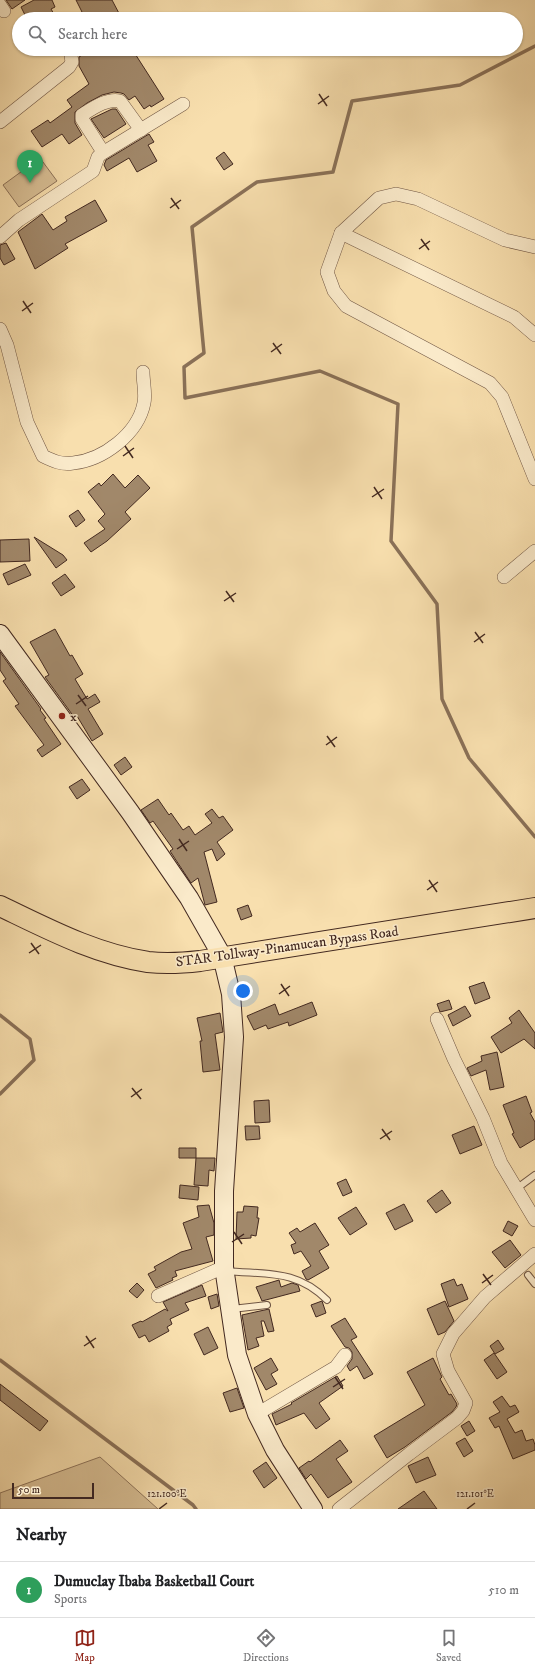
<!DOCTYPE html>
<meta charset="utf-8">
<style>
:root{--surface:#fff;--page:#f6f6f6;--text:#202124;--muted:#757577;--line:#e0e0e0;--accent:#8f2418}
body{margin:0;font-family:"IM FELL DW Pica",serif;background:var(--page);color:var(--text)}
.scale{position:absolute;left:12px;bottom:10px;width:82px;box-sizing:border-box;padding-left:4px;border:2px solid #432920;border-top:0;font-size:11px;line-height:14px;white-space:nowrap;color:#432920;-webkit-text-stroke:3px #faeaca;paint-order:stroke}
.you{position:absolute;left:243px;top:991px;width:14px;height:14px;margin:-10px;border:3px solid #fff;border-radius:50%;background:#1a73e8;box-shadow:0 0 0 6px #1a73e833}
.badge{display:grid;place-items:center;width:26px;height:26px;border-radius:50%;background:var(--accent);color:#fff;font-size:13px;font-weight:700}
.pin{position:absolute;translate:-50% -33px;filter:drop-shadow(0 1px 2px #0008)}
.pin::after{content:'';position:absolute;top:21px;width:14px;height:12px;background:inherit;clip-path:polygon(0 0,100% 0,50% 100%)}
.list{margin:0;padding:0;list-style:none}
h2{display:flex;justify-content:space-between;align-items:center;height:52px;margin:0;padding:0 16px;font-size:17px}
h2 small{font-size:13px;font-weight:400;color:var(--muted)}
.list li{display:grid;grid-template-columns:26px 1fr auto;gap:12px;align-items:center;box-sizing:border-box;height:56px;padding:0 16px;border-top:1px solid var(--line)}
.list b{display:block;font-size:15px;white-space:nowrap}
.list p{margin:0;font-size:13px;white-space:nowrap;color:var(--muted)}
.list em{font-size:13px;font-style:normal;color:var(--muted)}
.icon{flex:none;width:22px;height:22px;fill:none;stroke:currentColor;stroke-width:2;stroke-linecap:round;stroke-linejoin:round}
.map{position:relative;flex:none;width:535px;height:1509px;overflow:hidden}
.search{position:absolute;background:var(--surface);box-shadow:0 1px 3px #0004;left:12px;right:12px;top:12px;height:44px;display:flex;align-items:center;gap:10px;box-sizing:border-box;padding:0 14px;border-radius:22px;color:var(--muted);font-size:15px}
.sheet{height:108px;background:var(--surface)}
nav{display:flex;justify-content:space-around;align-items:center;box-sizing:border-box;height:56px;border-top:1px solid var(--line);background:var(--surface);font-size:11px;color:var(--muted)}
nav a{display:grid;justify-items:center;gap:2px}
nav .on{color:var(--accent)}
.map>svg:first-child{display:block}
.green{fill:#d9c096;stroke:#8e745b}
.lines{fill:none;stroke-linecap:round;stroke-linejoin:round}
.stream{stroke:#8a7158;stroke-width:3.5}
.building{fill:#a1886a;stroke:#432920}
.lane-casing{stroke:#705644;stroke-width:8}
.street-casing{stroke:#705644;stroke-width:14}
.secondary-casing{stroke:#432920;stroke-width:20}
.primary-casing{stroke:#432920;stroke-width:22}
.lane{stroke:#faeaca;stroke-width:6}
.street{stroke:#faeaca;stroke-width:13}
.secondary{stroke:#faeaca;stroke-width:18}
.primary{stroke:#f8dfae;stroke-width:20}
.ticks{fill:none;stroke:#432920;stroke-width:1.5}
.poi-dot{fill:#8f2418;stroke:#faeaca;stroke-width:1.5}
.labels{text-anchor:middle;stroke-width:3;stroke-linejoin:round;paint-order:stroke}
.poi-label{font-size:14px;fill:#432920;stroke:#faeaca;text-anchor:start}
.street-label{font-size:14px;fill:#432920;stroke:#faeaca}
.ticks-label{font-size:10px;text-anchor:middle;fill:#432920;stroke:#faeaca;stroke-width:3;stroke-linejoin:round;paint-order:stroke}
</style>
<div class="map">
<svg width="535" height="1509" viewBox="0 0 535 1509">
<rect width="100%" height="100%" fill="#f8dfae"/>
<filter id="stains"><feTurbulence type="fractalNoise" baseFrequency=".005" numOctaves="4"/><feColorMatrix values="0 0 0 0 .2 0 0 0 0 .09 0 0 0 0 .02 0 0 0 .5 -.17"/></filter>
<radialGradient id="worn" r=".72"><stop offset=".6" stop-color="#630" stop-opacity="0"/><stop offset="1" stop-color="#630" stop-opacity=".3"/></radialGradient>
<g class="green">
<polygon points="40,158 57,181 19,207 3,185"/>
<polygon points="100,1457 158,1509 0,1509 0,1493"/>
</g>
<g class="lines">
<g class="stream">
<polyline points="535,46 460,85 352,101 333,172 257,182 192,227 204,353 184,367 185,398 320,371 398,404 391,541 437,604 442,699 469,758 535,837"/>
<polyline points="0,1015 30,1039 34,1060 0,1094"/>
<polyline points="0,1360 193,1505 196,1509"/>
</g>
</g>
<g class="building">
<polygon points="6,0 25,0 12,9"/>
<polygon points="34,0 52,0 55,7 51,9 57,19 27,19 21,7"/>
<polygon points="76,0 112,0 122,19 68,19 82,12"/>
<polygon points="92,49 132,49 164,99 151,107 150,105 144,109 135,96 129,100 124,94 121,93 114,92 102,95 87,103 75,112 75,123 82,135 69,144 62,134 42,147 31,131 48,120 50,123 72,107 67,100 89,84 79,66 79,57"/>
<polygon points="112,109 116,109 126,124 104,138 91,119"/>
<polygon points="149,134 154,142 148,145 157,161 137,172 129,158 107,171 104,165 106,160"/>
<polygon points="224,152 233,164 224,170 216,158"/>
<polygon points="95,200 107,221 65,244 68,248 35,269 18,232 42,214 53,230 67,221 65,217"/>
<polygon points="6,243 15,259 4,265 0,258 0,245"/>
<polygon points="113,474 125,488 138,475 150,488 125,512 131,519 107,541 91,552 84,543 105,529 98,521 105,514 88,492 99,483 101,486"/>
<polygon points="78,510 85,520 76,527 69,516"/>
<polygon points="34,537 63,555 67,560 56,568"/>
<polygon points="29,539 30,561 0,562 0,540"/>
<polygon points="25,564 31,575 8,585 3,574"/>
<polygon points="65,574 75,587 61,596 52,583"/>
<polygon points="55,629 70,656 72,655 83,674 75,679 87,699 95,694 100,702 88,709 103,734 92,741 77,716 74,717 45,677 49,675 30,642"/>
<polygon points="0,652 41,709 40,710 46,718 44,719 61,744 42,757 37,750 44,745 15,706 19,704 3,681 6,679 0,670"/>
<polygon points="125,757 132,767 121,775 114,765"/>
<polygon points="82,779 90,790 77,799 69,787"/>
<polygon points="158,799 169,815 171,813 183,830 189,826 195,835 212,823 205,814 212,809 219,818 223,816 233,830 217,842 225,854 217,861 212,849 204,852 217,902 205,905 198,878 191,883 170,851 173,849 153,821 150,823 141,810"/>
<polygon points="248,905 252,916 241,920 237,909"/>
<polygon points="484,982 490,998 475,1004 469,987"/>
<polygon points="449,1000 452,1009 440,1012 437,1004"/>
<polygon points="312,1002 317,1015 289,1026 288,1022 268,1029 266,1025 254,1030 247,1016 275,1004 279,1015"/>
<polygon points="465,1006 471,1016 453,1026 448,1015"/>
<polygon points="519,1010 535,1033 535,1049 524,1039 501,1053 491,1037 512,1023 509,1018"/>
<polygon points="220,1013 223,1032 215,1034 220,1070 203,1072 200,1041 202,1041 197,1018"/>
<polygon points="497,1052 504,1087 490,1090 486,1070 471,1076 467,1068 482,1061 481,1056"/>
<polygon points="526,1096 532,1112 530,1113 535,1122 535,1139 520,1148 512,1134 514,1133 503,1105"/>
<polygon points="269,1100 270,1122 255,1123 254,1101"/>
<polygon points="245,1126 259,1126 260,1139 246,1140"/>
<polygon points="474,1126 482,1145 460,1154 452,1135"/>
<polygon points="179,1148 196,1148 196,1158 215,1158 214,1171 209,1170 208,1186 194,1185 196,1158 179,1158"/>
<polygon points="346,1179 352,1192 343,1196 337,1183"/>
<polygon points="180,1185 199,1187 198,1200 179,1198"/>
<polygon points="442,1190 451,1203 436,1213 427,1201"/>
<polygon points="404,1204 413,1221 395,1230 386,1213"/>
<polygon points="209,1205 214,1223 214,1235 206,1237 213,1261 175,1271 177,1276 172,1278 173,1280 156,1288 148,1274 156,1270 154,1267 181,1252 192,1249 183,1223 199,1217 197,1206"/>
<polygon points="244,1206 258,1207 257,1218 259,1218 256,1236 251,1235 251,1238 236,1239 237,1212 243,1212"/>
<polygon points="356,1207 367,1224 350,1235 338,1218"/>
<polygon points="508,1221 518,1226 512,1236 503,1231"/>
<polygon points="315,1223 329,1245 319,1251 329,1268 308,1280 306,1279 302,1271 311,1266 301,1251 294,1254 291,1245 296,1243 289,1233 297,1228 300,1232"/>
<polygon points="510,1240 521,1255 505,1268 492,1252"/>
<polygon points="454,1279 457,1286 462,1284 468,1299 449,1307 441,1284"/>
<polygon points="279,1280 281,1287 292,1283 298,1285 300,1291 262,1301 256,1287"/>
<polygon points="137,1283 144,1290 137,1298 129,1291"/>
<polygon points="202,1285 206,1296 185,1303 189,1310 170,1319 172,1324 167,1327 169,1331 149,1342 145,1335 139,1338 132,1325 141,1321 142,1322 165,1309 168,1311 163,1302"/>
<polygon points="217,1294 219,1306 211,1309 208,1297"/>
<polygon points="322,1301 326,1313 316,1317 311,1305"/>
<polygon points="445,1301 454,1321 445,1332 438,1335 427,1309"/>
<polygon points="269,1309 274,1331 268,1332 264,1321 261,1321 264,1336 256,1338 259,1346 248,1350 242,1315"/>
<polygon points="345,1318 357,1337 351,1340 373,1374 364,1379 357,1366 350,1371 347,1366 352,1359 352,1352 349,1348 345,1347 331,1326"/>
<polygon points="208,1327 218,1348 204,1355 194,1334"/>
<polygon points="498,1340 504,1349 495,1354 490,1346"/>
<polygon points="494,1353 507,1372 497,1379 484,1360"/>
<polygon points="271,1358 278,1370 271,1374 277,1384 266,1390 254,1368"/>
<polygon points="433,1358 442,1377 440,1379 449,1395 451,1394 457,1404 456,1407 452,1412 405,1447 387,1458 374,1436 425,1405 407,1372"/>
<polygon points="337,1376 343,1386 319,1403 330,1419 316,1429 304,1413 276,1425 272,1414 292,1404 291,1403"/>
<polygon points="0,1384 48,1421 40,1431 0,1400"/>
<polygon points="237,1388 244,1408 230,1412 223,1393"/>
<polygon points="502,1396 510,1407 515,1405 519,1412 507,1419 515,1433 522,1430 526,1441 533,1439 535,1445 535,1450 513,1459 499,1426 495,1428 489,1418 500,1412 493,1402"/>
<polygon points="469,1421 475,1431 467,1436 461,1426"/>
<polygon points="465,1438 473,1451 464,1457 456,1443"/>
<polygon points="340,1440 348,1451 336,1459 352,1482 328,1498 311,1474 306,1479 299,1468 309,1461 310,1462"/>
<polygon points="428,1457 436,1475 416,1483 408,1466"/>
<polygon points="266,1462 277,1478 264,1488 253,1471"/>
<polygon points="424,1491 437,1509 398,1509"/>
</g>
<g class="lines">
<g class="lane-casing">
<g id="lane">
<polyline points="516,1189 535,1175"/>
<path d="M226,1271C267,1275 296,1269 327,1300"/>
<polyline points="528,1275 535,1284"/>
<polyline points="232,1309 267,1305"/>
</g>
</g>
<g class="street-casing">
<g id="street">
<polyline points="0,5 4,11"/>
<polyline points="0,122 69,67 72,62 70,49"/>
<path d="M103,152L82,119V115C93,108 107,98 120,101L141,130"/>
<polyline points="341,233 514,317 535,335"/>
<polyline points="0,237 19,220 93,171 98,157 101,154 183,104"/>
<polyline points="535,247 505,240 418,199 396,194 379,198 341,233 327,272 334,291 346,306 490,383 502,397 535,479"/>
<path d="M0,329L7,345L27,422L43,456C53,461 62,465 73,463C103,460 138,434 144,403C146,394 143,382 143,372"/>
<polyline points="504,577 535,551"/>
<polyline points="437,1019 454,1059 483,1118 501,1163 535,1220"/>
<polyline points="158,1296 224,1267"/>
<polyline points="257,1414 336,1367 345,1355"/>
<polyline points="339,1509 409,1454 457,1418 463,1411 466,1403 448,1371 443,1354 453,1334 485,1297 535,1254"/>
</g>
</g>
<g class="secondary-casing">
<polyline id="secondary" points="0,634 130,812 189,898 222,956 231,994 234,1037 224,1191 224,1267 237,1355 257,1414 275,1450 313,1509"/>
</g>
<g class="primary-casing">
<path id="primary" d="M0,906C48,929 95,954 148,962C165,964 183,963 200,961L535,908"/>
</g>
<use href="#lane" class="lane"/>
<use href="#street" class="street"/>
<use href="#secondary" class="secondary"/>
<use href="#primary" class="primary"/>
</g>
<path class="ticks" d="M319,94L327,106M318,104L329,96M171,198L179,209M170,208L181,200M421,239L429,250M419,249L430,241M23,301L31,313M22,311L33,303M273,343L281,354M271,352L282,344M125,446L133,458M123,456L134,448M374,487L382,499M372,497L384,489M226,591L234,602M224,601L236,593M475,632L483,643M474,642L485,634M78,695L86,706M76,704L88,696M327,736L335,747M326,745L337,737M179,839L187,851M177,849L189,841M429,880L437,892M427,890L438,882M31,943L39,954M29,953L41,945M281,984L289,996M279,994L290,986M132,1088L141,1099M131,1097L142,1089M382,1129L390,1140M380,1139L392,1131M234,1232L242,1244M232,1242L244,1234M483,1274L491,1285M482,1283L493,1275M86,1336L94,1348M84,1346L96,1338M335,1377L343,1389M333,1387L345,1379M159,1509L167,1503M467,1509L475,1503"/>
<circle class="poi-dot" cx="62" cy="716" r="4"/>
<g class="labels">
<g class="poi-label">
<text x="70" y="721">x</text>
</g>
<g class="street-label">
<text transform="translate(287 946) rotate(-8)" y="5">STAR Tollway-Pinamucan Bypass Road</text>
</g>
</g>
<g class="ticks-label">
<text x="167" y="1497">121.100°E</text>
<text x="475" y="1497">121.101°E</text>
</g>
<rect width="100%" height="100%" filter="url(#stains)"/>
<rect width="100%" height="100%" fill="url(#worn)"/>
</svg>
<div class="scale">50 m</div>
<div class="you"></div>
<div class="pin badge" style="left:30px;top:183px;background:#2e9e5b">1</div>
<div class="search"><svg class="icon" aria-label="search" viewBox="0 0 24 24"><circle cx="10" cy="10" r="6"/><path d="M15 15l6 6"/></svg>Search here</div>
</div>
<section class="sheet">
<h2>Nearby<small></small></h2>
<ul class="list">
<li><span class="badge" style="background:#2e9e5b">1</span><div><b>Dumuclay Ibaba Basketball Court</b><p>Sports</p></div><em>510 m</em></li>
</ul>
</section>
<nav>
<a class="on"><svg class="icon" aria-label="map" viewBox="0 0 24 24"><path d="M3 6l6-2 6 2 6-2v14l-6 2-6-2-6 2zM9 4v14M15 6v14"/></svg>Map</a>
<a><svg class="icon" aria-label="directions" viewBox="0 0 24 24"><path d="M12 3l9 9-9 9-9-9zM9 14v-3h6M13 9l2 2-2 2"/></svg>Directions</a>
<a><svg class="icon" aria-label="saved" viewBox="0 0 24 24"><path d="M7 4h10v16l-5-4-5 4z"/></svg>Saved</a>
</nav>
